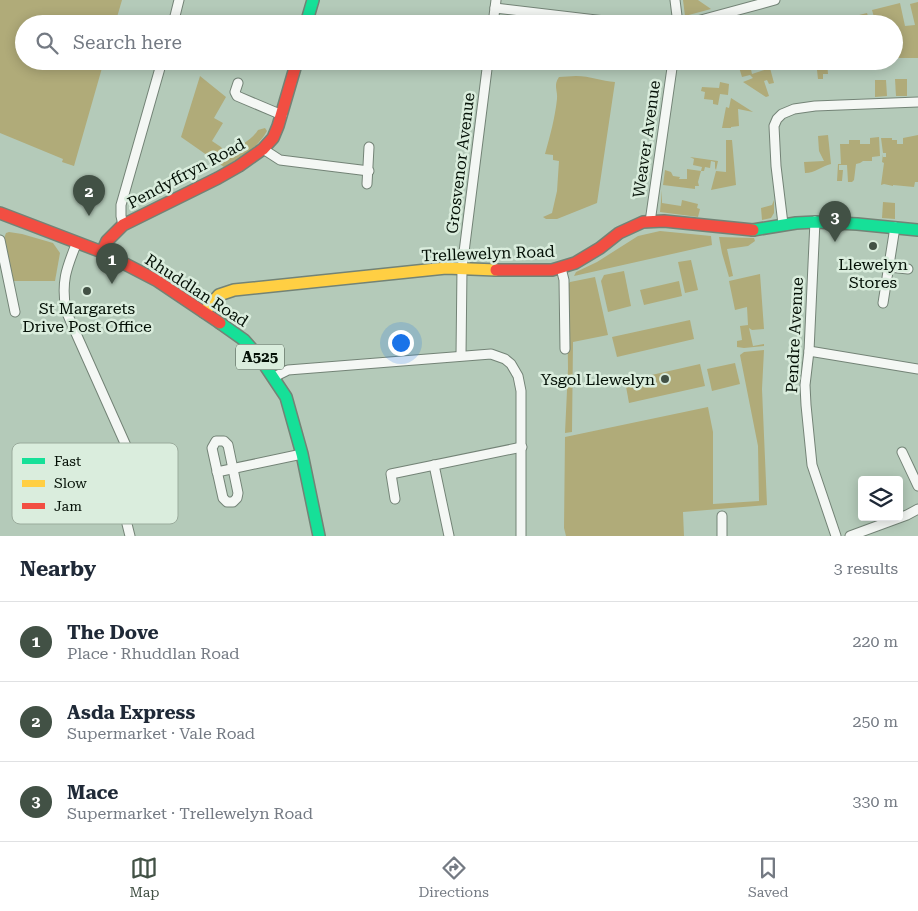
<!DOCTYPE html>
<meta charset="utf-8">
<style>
:root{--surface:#fff;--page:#f6f6f7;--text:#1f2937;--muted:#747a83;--line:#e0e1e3;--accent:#425145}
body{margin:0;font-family:"Roboto Serif",serif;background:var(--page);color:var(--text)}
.controls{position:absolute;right:15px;bottom:15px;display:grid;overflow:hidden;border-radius:5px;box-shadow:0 2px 12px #0003}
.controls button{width:45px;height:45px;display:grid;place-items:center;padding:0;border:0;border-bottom:1px solid var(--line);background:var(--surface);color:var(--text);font:25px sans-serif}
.you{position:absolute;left:400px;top:342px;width:18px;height:18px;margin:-12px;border:4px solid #fff;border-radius:50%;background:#1a73e8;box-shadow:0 0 0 8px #1a73e833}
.badge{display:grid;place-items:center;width:32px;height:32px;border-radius:50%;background:var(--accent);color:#fff;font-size:16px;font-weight:700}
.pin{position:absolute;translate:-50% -41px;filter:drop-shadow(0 1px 2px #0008)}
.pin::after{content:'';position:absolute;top:26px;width:18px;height:15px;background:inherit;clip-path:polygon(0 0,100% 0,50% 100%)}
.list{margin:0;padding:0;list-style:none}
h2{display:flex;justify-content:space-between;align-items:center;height:65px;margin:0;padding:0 20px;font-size:21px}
h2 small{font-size:16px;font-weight:400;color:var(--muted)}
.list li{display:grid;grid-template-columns:32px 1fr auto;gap:15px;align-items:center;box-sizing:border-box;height:80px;padding:0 20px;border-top:1px solid var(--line)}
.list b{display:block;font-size:19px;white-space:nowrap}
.list p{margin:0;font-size:16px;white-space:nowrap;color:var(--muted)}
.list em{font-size:16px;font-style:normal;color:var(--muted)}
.icon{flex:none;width:28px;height:28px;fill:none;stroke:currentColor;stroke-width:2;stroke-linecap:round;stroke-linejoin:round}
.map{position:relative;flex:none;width:918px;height:536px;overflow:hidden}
.search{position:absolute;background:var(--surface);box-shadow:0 2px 12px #0003;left:15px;right:15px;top:15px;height:55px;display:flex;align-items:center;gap:12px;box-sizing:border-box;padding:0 18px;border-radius:28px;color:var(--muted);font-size:19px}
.sheet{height:305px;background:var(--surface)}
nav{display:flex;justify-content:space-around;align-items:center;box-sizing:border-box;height:70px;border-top:1px solid var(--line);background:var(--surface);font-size:14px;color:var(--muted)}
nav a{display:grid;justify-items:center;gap:2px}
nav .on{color:var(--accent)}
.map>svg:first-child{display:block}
.green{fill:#b0ab79}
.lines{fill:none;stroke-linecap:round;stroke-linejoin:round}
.street-casing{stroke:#738376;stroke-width:11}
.fast-casing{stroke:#738376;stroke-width:14}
.slow-casing{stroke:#738376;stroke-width:14}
.jam-casing{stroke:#738376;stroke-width:14}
.street{stroke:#f4f7f4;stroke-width:9}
.fast{stroke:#16e098;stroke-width:11}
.slow{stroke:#ffcf43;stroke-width:11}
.jam{stroke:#f24e42;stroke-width:11}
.poi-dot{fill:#425145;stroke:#daeddd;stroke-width:2}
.labels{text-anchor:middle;stroke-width:5;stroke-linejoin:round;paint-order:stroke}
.shield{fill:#daeddd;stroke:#445246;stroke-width:1}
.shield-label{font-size:15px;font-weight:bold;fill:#041006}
.street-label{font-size:16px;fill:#041006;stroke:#daeddd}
.poi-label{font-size:16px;fill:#041006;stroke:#daeddd}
.key{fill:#daeddd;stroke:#9aab9c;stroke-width:1}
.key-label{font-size:14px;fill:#041006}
</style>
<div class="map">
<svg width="918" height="536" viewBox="0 0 918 536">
<rect width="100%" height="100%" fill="#b4cab9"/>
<g class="green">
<polygon points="0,0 122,0 115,24 24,24 24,61 104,61 74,166 62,162 63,159 0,133"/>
<polygon points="683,0 698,0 711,9 685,16"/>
<polygon points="918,2 918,58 894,58 894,24 858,24 855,16 867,13 869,19 874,17 872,10 900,3 905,26 915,25 910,4"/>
<polygon points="737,61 749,61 752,74 770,68 774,83 769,84 767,80 764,81 769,96 766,97 743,82 753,78 750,75 742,77"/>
<polygon points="816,61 827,61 828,74 823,74 823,79 818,79"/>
<path d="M200,76L226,97L214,118L223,123L212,141L221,147L226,154H230C239,145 251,141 258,130L265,128L267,131C257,149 241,157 224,167L181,137Z"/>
<path d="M576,76C590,76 602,81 615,82L597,203L557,219H546L543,217L552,213L557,191L559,161L553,160V155L545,154C550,136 555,118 557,99C558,91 553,85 559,77Z"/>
<polygon points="895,79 907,79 907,96 896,96"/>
<polygon points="875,80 886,80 887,96 875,97"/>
<polygon points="720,82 729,84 728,95 720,94 718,105 713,104 713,100 704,99 705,92 701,91 702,87 719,88"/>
<polygon points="731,98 753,112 738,109 739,126 731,127 731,128 722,128 726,107 729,108"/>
<path d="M828,135L831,164C822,166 815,173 805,173L804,162L824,161L819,151L818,136Z"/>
<polygon points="918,135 918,182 915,182 914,187 893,185 893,186 884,184 881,185 884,163 882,162 883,154 883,157 886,157 886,153 883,153 881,138 892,138 892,140 897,140 897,144 903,144 903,138"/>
<polygon points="879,137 880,156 872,157 872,161 863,161 860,163 856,164 854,180 852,182 848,182 847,165 839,165 839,170 843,170 842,181 837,181 838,164 841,164 840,144 849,144 849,140 860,140 860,144 870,144 870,138"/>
<polygon points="726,140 732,140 736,185 711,190 716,171 726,172"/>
<polygon points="690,157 718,161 716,170 715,168 715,162 711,161 710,168 705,167 704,171 701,171 698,182 699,186 695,186 695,189 663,185 665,170 671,172 673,176 680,177 679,179 687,179 687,169 701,171 702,167 693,165 694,159"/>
<polygon points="662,190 662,203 681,206 682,200 698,204 697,208 700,209 698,217 660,212"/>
<polygon points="774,200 774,213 771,218 762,220 761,208 772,205"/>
<polygon points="883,202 895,203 895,219 882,218"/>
<polygon points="660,231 711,236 712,245 574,276 576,272 597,262 638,236"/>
<polygon points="9,232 22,234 53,243 60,253 55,281 12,281 3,241 6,233"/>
<polygon points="719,237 754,238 755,241 748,246 727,249 733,276 729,277 722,253"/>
<polygon points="691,260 698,290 685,293 678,262"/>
<polygon points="624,271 631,306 608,312 601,281 604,275"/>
<polygon points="760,274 764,329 752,330 749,328 753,346 764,344 764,346 744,348 737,347 737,341 742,340 740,326 748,325 747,307 735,310 729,281"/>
<polygon points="595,277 608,335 573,342 572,432 565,433 568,369 567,286 570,282"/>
<polygon points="679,281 682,296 644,305 640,290"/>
<polygon points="690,320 694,339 617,357 612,337"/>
<polygon points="764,350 762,389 767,505 683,512 684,536 566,536 564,528 565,437 708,407 713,432 713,504 759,501 758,446 740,355 744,352"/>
<polygon points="735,363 740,384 712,391 707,369"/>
<polygon points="700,364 705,386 629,403 625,381"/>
</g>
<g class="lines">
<g class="street-casing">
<g id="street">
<polyline points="675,0 678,24"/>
<polyline points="495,8 630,24"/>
<polyline points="173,24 179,0"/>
<polyline points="493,24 496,0"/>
<polyline points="686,24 775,0"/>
<polyline points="238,83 235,92 237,96 282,115"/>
<polyline points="263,149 280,160 369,171"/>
<polyline points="367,184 369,147"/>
<polyline points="815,221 809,351 805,385 806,405 812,465 836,536"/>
<polyline points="650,222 673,61"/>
<polyline points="783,224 776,166 774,126 777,119 782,114 794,109 815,106 918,102"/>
<polyline points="123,225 121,216 121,205 162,61"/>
<polyline points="0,240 15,312"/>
<path d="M77,242C66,269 61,282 66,311L136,468L134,494L127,510V524L130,536"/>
<polyline points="889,267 908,269"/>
<polyline points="561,268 564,280 565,349"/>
<polyline points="883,303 895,227"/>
<polyline points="809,351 918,369"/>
<polyline points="461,355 462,268 488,61"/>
<polyline points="274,377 288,370 491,354 505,359 511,364 518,376 521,391 521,536"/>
<polygon points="216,441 224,441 228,445 238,493 237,498 233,502 227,502 223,498 212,448"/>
<polyline points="902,452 918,486"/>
<polyline points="434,465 449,536"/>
<polyline points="217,472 302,454"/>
<polyline points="395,499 391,474 522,447"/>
<polyline points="722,516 722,536"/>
<polyline points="850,536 907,515 918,509"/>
</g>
</g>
<g class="fast-casing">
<g id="fast">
<polyline points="306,24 313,0"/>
<polyline points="753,230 796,223 816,222 857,224 918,230"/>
<polyline points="220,323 244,340 260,358 286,397 302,454 319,536"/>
</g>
</g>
<g class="slow-casing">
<polyline id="slow" points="204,312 219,295 234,290 446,268 496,270"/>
</g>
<g class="jam-casing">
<g id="jam">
<polyline points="0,213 102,252 156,280 220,323"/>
<polyline points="102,252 107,241 123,225 218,178 239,166 263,149 273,138 278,126 297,61"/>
<polyline points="496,270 552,270 575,263 600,248 619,233 643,222 664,221 753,230"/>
</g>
</g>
<use href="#street" class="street"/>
<use href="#fast" class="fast"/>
<use href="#slow" class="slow"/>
<use href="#jam" class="jam"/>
</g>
<g class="poi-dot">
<circle cx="873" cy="246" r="5"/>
<circle cx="87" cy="291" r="5"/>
<circle cx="665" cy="379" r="5"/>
</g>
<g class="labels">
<rect class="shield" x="236" y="344.5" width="48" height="25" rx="4"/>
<g class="shield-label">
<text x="260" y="362">A525</text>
</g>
<g class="street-label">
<text transform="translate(646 139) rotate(-82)" y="6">Weaver Avenue</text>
<text transform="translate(460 163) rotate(-83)" y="6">Grosvenor Avenue</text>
<text transform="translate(186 173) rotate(-28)" y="6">Pendyffryn Road</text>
<text transform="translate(488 253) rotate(-2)" y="6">Trellewelyn Road</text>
<text transform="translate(197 290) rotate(33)" y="6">Rhuddlan Road</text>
<text transform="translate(794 335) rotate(-87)" y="6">Pendre Avenue</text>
</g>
<g class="poi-label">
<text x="873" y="270">Llewelyn<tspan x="873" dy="18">Stores</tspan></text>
<text x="87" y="314">St Margarets<tspan x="87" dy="18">Drive Post Office</tspan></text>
<text x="655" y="385" text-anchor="end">Ysgol Llewelyn</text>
</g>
</g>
<rect x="12" y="443" width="166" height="81" rx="8" class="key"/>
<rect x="22" y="458" width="23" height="6" fill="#16e098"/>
<rect x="22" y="480" width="23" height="7" fill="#ffcf43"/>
<rect x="22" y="503" width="23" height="6" fill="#f24e42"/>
<g class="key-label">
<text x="54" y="466">Fast</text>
<text x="54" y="488">Slow</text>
<text x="54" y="511">Jam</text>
</g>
</svg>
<div class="controls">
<button><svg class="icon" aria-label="layers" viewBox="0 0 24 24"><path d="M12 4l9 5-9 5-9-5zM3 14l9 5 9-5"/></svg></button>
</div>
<div class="you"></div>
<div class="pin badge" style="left:112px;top:284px">1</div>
<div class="pin badge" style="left:89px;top:216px">2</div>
<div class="pin badge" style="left:835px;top:242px">3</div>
<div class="search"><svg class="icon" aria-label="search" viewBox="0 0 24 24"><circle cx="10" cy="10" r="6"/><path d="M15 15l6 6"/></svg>Search here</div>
</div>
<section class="sheet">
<h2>Nearby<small>3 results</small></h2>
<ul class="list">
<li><span class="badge">1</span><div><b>The Dove</b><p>Place · Rhuddlan Road</p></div><em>220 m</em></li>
<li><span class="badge">2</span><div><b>Asda Express</b><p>Supermarket · Vale Road</p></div><em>250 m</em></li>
<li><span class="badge">3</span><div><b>Mace</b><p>Supermarket · Trellewelyn Road</p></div><em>330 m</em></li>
</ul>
</section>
<nav>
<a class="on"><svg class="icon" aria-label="map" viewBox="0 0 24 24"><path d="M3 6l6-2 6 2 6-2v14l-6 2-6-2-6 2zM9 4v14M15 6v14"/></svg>Map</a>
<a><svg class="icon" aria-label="directions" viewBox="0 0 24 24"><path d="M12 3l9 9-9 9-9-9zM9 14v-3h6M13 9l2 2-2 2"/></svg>Directions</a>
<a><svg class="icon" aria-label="saved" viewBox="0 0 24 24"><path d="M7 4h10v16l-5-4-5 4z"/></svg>Saved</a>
</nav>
